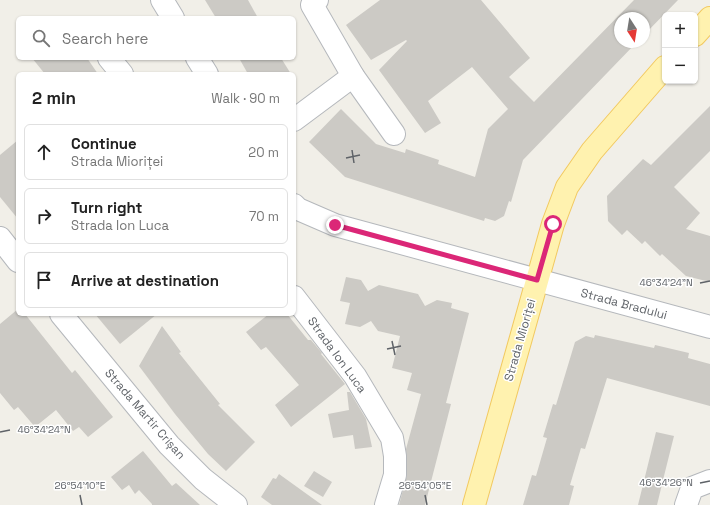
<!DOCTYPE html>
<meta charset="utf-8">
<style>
:root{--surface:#fff;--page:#f2f2f2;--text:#222;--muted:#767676;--line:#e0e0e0}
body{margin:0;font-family:"Space Grotesk",sans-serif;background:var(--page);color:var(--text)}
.controls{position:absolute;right:12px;top:12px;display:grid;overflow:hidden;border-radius:6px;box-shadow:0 1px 3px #0004}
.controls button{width:36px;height:36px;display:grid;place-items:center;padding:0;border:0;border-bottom:1px solid var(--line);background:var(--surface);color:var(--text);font:20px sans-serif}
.compass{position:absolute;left:614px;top:12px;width:36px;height:36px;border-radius:50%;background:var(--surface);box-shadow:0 1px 3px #0004;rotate:168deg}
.stop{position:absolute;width:12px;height:12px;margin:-9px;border:3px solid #db2777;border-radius:50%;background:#fff}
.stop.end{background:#db2777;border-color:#fff;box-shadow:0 1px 4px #0008}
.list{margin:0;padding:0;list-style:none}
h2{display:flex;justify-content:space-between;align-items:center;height:52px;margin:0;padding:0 16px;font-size:17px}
h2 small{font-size:13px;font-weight:400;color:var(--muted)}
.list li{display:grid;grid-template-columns:26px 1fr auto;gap:12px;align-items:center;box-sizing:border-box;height:56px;margin:0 8px 8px;padding:0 8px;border:1px solid var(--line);border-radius:6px}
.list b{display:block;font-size:15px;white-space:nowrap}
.list p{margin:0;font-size:13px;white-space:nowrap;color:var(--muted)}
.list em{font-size:13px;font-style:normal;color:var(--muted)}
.icon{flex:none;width:22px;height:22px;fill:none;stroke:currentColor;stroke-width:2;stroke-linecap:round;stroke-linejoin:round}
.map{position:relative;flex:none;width:710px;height:505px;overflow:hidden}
.search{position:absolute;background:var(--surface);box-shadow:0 1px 3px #0004;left:16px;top:16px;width:280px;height:44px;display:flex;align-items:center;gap:10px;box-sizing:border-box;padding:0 14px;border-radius:6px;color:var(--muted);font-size:15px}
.panel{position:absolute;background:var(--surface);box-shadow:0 1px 3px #0004;left:16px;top:72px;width:280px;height:244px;border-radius:6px}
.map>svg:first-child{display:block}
.building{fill:#cccac5}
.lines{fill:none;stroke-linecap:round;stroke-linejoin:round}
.minor-casing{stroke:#b5b8bc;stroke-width:24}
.major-casing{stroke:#f2c960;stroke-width:24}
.minor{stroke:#fff;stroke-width:22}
.major{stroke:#fff2af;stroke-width:22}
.route{stroke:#db2777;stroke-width:5}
.ticks{fill:none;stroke:#5f6368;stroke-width:1.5}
.labels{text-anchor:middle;stroke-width:3;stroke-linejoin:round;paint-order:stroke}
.street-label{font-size:12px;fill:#5f6368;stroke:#fff}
.ticks-label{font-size:10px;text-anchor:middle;fill:#5f6368;stroke:#fff;stroke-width:3;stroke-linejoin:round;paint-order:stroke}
</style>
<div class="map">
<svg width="710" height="505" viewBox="0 0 710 505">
<rect width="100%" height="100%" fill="#f1efe8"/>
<g class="building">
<polygon points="205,0 248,0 258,18 216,18"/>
<polygon points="380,0 481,0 530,58 509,77 534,102 634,0 678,0 644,35 644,18 620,18 620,42 637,42 523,160 511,202 509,201 504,216 495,221 485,218 484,221 345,177 309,142 341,109 376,144 405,153 406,149 439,160 438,164 475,177 488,129 508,109 472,67 428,101 441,123 425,133 379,70 407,41 406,40 371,60 346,25"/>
<polygon points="32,58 87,58 98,74 45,74"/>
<polygon points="239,58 281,58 291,74 248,74"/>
<polygon points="710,106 710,151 674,187 700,213 686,229 710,236 710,282 686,276 662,254 660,256 645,241 642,244 627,230 622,235 608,221 607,196 643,159 651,165"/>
<polygon points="18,140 18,219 0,197 0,155"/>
<polygon points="346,277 361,280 368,291 379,285 418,294 425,306 437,300 452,303 451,308 469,313 446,403 451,404 425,505 399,505 407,475 406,449 421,394 407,390 412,373 392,368 400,336 378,331 371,321 360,327 345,324 350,303 340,301"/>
<polygon points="18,309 18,314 25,314 72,373 75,370 113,417 88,437 79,427 73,431 56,410 35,427 18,407 14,410 0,393 0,324"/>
<polygon points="95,314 157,314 120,344"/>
<polygon points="269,314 287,314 308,340 311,340 322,353 321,354 345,384 291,427 275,405 299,385 266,347 261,350 246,332"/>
<polygon points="162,326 181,352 179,353 220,404 218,405 255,442 226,471 208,454 175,414 139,366"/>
<polygon points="595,335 654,348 655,345 689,353 688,358 710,364 710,406 607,378 585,449 581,448 570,485 574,486 569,505 523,505 532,475 536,476 547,438 543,437 553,404 556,405 575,342 586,336 594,338"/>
<polygon points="347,392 350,392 366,419 372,447 355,449 353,435 333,438 328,414 349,410"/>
<polygon points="656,432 674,436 664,476 657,505 638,505"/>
<polygon points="143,451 172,486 176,483 200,505 152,505 152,504 139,490 135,494 129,485 122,490 111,477"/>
<polygon points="314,471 332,482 323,497 304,486"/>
<polygon points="279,474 322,505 272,505 261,497 273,478 276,479"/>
</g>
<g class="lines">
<g class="minor-casing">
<g id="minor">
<polyline points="162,0 173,18"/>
<polyline points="317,0 312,5 353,76 394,134"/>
<polyline points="109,58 122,74"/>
<polyline points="197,58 207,74"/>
<polyline points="294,120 353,76"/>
<polyline points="294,205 298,209 335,225 710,327"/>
<polyline points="0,238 18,261"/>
<polyline points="294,297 355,376 392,438 395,456 395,475 386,505"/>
<polyline points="61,314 169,445 203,479 236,505"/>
<polyline points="686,505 692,488 710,481"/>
</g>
</g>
<g class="major-casing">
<g id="major">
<polyline points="695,35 710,18"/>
<polyline points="474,505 553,224 567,187 592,151 665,67"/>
</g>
</g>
<use href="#minor" class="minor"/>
<use href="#major" class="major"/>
</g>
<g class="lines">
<polyline class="route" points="335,225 537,280 553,224"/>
</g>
<path class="ticks" d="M352,150L354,163M346,158L360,155M700,283L710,281M392,341L395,355M387,349L401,346M0,432L10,430M700,483L710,481M80,495L82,505M425,495L427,505"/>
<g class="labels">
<g class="street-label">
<text transform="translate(624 304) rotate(15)" y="4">Strada Bradului</text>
<text transform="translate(520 340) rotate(-74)" y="4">Strada Mioriței</text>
<text transform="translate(337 355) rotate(54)" y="4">Strada Ion Luca</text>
<text transform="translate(145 414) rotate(49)" y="4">Strada Martir Crișan</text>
</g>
</g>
<g class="ticks-label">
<text x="666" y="286">46°34'24"N</text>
<text x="44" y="433">46°34'24"N</text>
<text x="666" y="486">46°34'26"N</text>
<text x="80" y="489">26°54'10"E</text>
<text x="425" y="489">26°54'05"E</text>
</g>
</svg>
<div class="controls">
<button>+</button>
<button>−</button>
</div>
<svg class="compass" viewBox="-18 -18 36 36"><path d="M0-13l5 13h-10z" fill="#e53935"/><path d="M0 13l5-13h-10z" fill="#767676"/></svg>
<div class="stop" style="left:553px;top:224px"></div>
<div class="stop end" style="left:335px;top:225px"></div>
<div class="search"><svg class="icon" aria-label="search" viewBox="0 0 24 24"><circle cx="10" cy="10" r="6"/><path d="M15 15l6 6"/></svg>Search here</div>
<section class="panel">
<h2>2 min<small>Walk · 90 m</small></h2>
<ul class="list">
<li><svg class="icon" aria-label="ahead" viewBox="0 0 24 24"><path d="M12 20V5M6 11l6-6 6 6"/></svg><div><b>Continue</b><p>Strada Mioriței</p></div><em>20 m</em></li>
<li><svg class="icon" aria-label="right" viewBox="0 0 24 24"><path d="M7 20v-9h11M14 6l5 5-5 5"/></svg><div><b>Turn right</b><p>Strada Ion Luca</p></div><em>70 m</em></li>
<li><svg class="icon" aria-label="arrive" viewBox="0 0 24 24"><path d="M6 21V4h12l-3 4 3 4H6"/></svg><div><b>Arrive at destination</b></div></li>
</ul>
</section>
</div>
